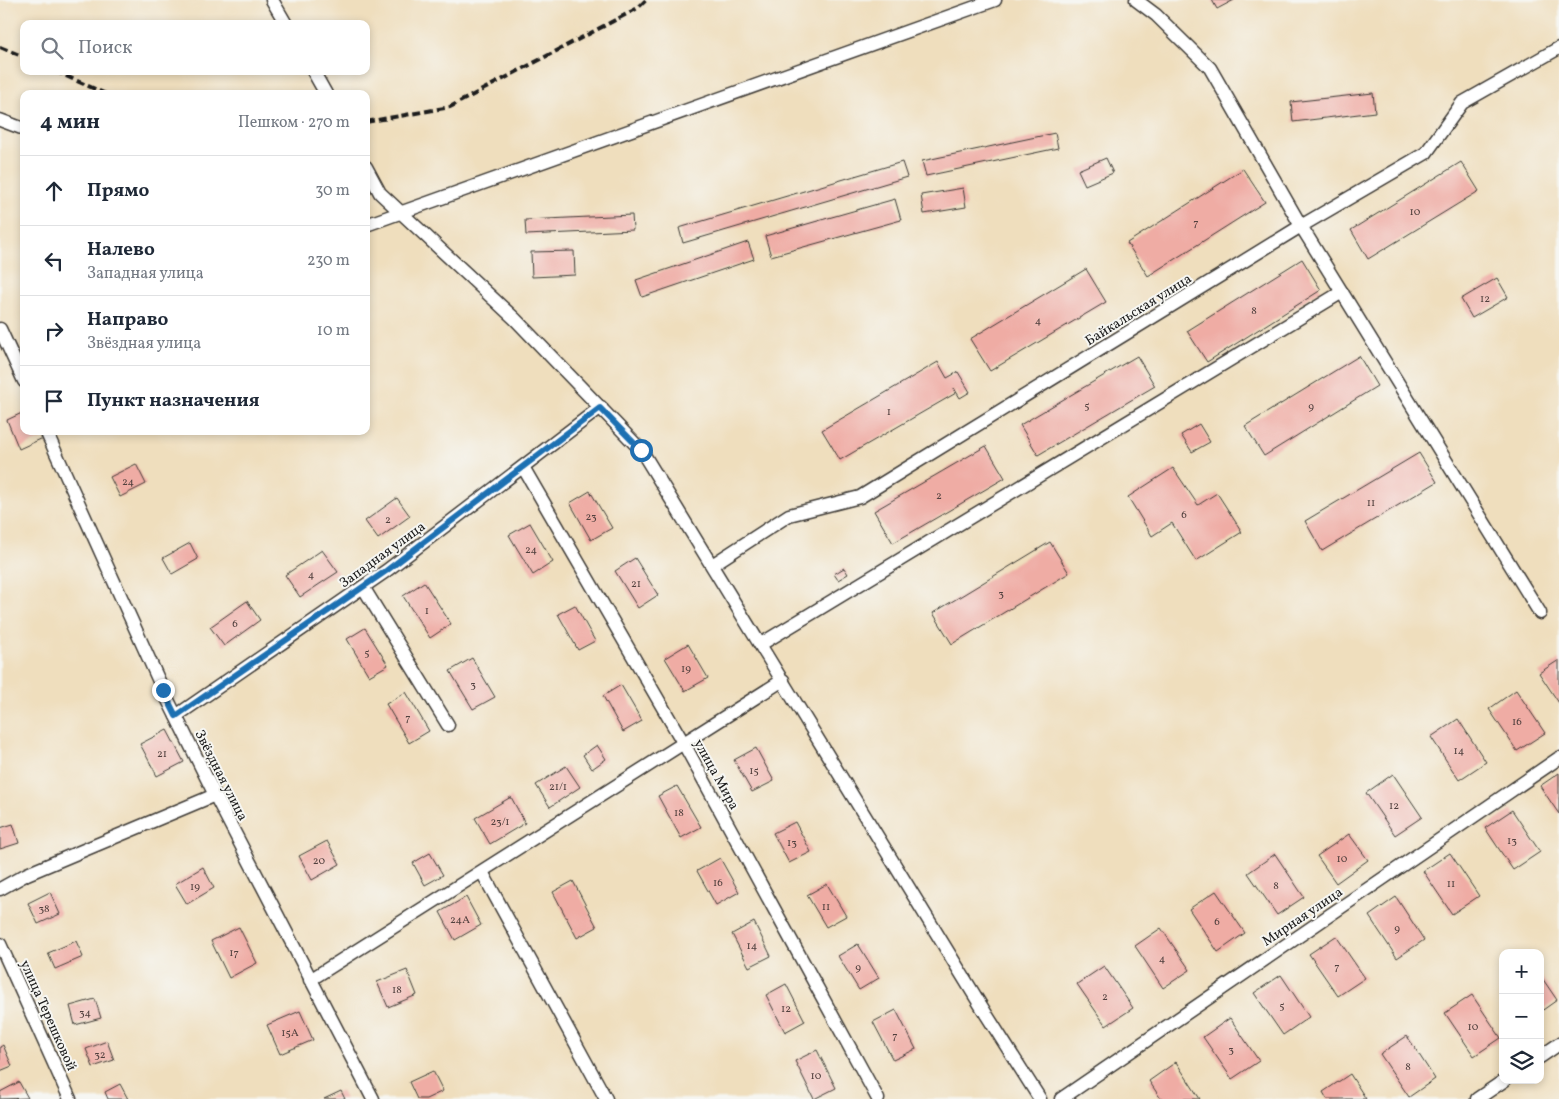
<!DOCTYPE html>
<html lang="ru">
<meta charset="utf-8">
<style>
:root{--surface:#fff;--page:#f2f2f3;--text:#1f2937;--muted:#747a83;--line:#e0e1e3}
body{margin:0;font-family:Vollkorn,serif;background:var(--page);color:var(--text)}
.controls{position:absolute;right:15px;bottom:15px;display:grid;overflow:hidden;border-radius:10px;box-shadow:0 2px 8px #0003}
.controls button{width:45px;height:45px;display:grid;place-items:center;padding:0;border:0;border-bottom:1px solid var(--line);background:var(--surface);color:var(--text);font:25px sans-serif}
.stop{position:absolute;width:15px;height:15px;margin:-11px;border:4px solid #1f6fb2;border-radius:50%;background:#fff}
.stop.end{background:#1f6fb2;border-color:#fff;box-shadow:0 1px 5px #0008}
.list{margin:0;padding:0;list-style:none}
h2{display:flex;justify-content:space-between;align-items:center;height:65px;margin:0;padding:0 20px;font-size:21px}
h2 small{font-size:16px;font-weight:400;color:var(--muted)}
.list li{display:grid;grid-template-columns:32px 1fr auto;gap:15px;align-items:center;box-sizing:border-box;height:70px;padding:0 20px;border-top:1px solid var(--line)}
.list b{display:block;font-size:19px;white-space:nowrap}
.list p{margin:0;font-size:16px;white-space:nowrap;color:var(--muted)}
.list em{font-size:16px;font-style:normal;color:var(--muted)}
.icon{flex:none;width:28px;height:28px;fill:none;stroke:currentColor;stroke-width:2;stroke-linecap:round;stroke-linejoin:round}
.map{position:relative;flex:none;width:1559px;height:1099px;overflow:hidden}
.search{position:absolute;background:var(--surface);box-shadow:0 2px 8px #0003;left:20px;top:20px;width:350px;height:55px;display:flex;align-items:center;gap:12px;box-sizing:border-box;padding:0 18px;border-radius:10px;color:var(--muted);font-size:19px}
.panel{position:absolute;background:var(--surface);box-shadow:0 2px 8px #0003;left:20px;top:90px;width:350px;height:345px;border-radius:10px}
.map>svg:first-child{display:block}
.building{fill:#efaca4}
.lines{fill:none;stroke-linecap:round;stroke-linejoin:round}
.street-casing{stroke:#3c3934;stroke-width:15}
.street{stroke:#fff;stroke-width:12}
.rail{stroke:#1c1c1c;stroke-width:4;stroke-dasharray:8 4;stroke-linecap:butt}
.route{stroke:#1f6fb2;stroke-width:6}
.labels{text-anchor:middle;stroke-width:4;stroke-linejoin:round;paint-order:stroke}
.number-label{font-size:11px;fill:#51403e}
.street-label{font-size:14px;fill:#1c1c1c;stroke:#f6f6f2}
</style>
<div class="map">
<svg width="1559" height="1099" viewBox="0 0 1559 1099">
<rect width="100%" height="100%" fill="#f6f6f2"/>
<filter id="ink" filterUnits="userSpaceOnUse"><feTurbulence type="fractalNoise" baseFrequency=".02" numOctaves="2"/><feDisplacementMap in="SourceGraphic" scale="10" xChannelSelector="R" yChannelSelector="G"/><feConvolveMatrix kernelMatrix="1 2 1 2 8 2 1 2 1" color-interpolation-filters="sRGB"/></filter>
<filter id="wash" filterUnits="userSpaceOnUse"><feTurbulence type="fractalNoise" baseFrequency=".0096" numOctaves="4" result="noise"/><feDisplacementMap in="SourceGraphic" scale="20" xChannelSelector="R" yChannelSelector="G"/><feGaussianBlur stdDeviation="1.12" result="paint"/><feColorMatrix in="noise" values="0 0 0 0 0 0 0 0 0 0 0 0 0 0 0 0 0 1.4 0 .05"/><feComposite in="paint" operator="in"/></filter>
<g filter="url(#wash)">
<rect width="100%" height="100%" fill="#efdebd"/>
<g id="blocks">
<g class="building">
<polygon points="1212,0 1234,0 1217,9"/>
<polygon points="1373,93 1375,112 1293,122 1291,102"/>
<polygon points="1055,133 1058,148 926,176 922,161"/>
<polygon points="1106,158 1113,173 1085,185 1078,170"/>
<polygon points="902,162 907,177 683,243 679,228"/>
<polygon points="1461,162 1479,191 1368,259 1351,230"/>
<polygon points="1243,169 1265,202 1148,276 1127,243"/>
<polygon points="963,188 966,207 924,214 921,195"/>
<polygon points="895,199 901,220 771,256 765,236"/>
<polygon points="632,215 633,230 526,235 525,220"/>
<polygon points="748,242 754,259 642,297 636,280"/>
<polygon points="574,251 575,275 532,277 531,252"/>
<polygon points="1302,259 1321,290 1207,362 1187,331"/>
<polygon points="1086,269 1106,302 990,371 970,339"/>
<polygon points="1497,278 1508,297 1472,318 1461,299"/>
<polygon points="1137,356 1155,386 1038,455 1020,425"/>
<polygon points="1359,356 1377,386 1264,456 1245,426"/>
<polygon points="938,362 947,378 958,372 970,392 960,398 954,388 956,393 840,460 822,430"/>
<polygon points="24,412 24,431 39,431 43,438 19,449 7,420"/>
<polygon points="1199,424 1210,442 1192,452 1181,435"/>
<polygon points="986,446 1005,478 893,543 874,511"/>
<polygon points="1419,453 1437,482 1322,551 1305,521"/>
<polygon points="136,464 146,484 120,497 110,477"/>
<polygon points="1173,468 1198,505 1217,493 1242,532 1196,561 1172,523 1152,536 1128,497"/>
<polygon points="590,491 612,528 591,540 570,503"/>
<polygon points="397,498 410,516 378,539 365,521"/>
<polygon points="530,523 553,562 533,575 509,535"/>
<polygon points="1050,542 1069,573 952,644 933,613"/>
<polygon points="190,543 198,559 172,574 163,558"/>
<polygon points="322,550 338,572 300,597 285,575"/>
<polygon points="635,558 658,595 638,608 615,571"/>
<polygon points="844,568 848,574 838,580 834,574"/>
<polygon points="424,582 451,624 430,638 403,596"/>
<polygon points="247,601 260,620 224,646 210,627"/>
<polygon points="575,605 595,641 578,650 558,614"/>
<polygon points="365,628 388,665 369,676 347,639"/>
<polygon points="688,644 708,678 685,691 665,658"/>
<polygon points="472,658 495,697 473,709 450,671"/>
<polygon points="1559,660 1559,703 1539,673"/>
<polygon points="621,685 642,721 623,732 603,696"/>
<polygon points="1516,690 1545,733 1517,751 1489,709"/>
<polygon points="406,692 429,731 409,743 386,704"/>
<polygon points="1458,719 1486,762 1459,780 1431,737"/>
<polygon points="167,730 184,762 157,776 140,744"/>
<polygon points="597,745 606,759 592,769 583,755"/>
<polygon points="756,748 774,781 752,792 734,760"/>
<polygon points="566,766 580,787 550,807 536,785"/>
<polygon points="1559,773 1559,814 1540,786"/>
<polygon points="1393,774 1422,817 1395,835 1366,793"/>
<polygon points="677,786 701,827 681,838 658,796"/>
<polygon points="511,797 525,823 490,844 475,818"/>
<polygon points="1512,810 1540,852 1513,870 1485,828"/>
<polygon points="795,822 811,852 789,863 773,833"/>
<polygon points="13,824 19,843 0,849 0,828"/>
<polygon points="1349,834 1368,860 1336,883 1317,856"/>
<polygon points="327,841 340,864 312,880 299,856"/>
<polygon points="430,853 443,875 425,885 413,863"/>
<polygon points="1450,853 1479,896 1452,914 1423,871"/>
<polygon points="1275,854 1304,897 1277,915 1248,873"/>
<polygon points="720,858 739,892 716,905 697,871"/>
<polygon points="203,867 214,888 187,904 175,884"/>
<polygon points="573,881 597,927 577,938 553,892"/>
<polygon points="827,884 846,916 826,927 807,895"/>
<polygon points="1216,891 1245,933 1218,952 1189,909"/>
<polygon points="50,892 60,914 38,924 28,903"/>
<polygon points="466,897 481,925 455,940 440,912"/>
<polygon points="1396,897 1424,940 1397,958 1369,916"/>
<polygon points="754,922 771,956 749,967 732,934"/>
<polygon points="239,927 257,963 229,978 211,941"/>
<polygon points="1161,928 1190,970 1163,988 1135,946"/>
<polygon points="1336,936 1365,978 1338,996 1309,954"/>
<polygon points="76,941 83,957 55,969 48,953"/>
<polygon points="858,944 879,978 859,990 838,956"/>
<polygon points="1104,966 1133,1008 1106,1026 1077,984"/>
<polygon points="407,970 417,995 388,1007 377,982"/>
<polygon points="1281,975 1309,1017 1283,1035 1254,993"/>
<polygon points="1540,975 1557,1000 1540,1012"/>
<polygon points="786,984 805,1021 785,1032 766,995"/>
<polygon points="1472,995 1501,1038 1474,1056 1445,1013"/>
<polygon points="95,999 101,1018 75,1025 70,1006"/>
<polygon points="896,1010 916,1049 893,1060 873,1022"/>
<polygon points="300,1011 313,1040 280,1054 267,1025"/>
<polygon points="1230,1018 1259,1061 1232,1079 1203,1037"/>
<polygon points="1407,1036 1435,1079 1409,1097 1380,1054"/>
<polygon points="107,1041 114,1060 93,1067 86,1049"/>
<polygon points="3,1045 12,1066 0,1071 0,1047"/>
<polygon points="817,1050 836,1088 814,1099 795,1061"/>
<polygon points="1176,1062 1200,1099 1161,1099 1149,1081"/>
<polygon points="433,1071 443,1091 426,1099 417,1099 409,1082"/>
<polygon points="1350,1074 1366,1099 1327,1099 1323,1092"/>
<polygon points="19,1082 28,1098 0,1099 0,1092"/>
<polygon points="120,1084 128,1099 108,1099 105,1092"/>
<polygon points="341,1091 345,1099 324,1099"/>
</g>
</g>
</g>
<g filter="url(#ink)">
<use href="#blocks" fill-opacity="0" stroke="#3c3934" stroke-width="1"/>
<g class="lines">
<g class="street-casing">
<g id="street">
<polyline points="272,0 286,24"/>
<polyline points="1136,0 1156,15 1210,68 1301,226 1540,613"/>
<polyline points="313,71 326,94"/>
<polyline points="0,120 24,129"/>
<polyline points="366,167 380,193 515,319 641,450 986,1014 1040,1099"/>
<polyline points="366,225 995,0"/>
<polyline points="0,329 24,381"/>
<polyline points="46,431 163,690 215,795 373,1099"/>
<polyline points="523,467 684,744 878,1099"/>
<polyline points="712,565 789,515 860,497 1301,226 1426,153 1462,103 1559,48"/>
<polyline points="363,587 448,725"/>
<polyline points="761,644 1342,292"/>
<polyline points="176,716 386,571 601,407"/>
<polyline points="482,872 606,1099"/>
<polyline points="0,889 27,874 215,795"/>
<polyline points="0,944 70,1099"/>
<polyline points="310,980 783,680"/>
<polyline points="1540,1057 1559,1044"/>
<polyline points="1061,1099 1559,758"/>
<polyline points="1477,1099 1505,1080"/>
</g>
</g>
<use href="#street" class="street"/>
<g class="rail">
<polyline points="0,47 24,57"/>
<polyline points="55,71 106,94"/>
<polyline points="366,122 450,107 638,8 646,0"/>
</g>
</g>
</g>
<g class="lines" filter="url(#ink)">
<polyline class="route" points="163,690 176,716 386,571 600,408 641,450"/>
</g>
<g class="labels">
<g class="number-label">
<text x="1415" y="215">10</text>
<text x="1196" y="226">7</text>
<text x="1485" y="302">12</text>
<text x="1254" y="314">8</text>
<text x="1038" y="324">4</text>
<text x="1087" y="409">5</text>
<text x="1311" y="410">9</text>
<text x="889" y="415">1</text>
<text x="128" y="485">24</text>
<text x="939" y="499">2</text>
<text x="1371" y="506">11</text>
<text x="1184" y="518">6</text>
<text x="591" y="520">23</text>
<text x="388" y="523">2</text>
<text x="531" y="553">24</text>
<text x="311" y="578">4</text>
<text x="636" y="587">21</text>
<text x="1001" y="597">3</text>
<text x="427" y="614">1</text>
<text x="235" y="627">6</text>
<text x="367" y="656">5</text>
<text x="686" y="672">19</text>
<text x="473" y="688">3</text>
<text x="408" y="721">7</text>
<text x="1517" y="725">16</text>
<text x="1459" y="754">14</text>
<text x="162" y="757">21</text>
<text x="754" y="774">15</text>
<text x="558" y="790">21/1</text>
<text x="1394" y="809">12</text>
<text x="679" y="816">18</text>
<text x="500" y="825">23/1</text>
<text x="1512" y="844">13</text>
<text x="792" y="846">13</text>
<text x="1342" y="862">10</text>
<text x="319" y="864">20</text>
<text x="718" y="886">16</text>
<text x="1451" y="887">11</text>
<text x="1276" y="889">8</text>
<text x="195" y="890">19</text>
<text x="826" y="910">11</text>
<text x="44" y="912">38</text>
<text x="460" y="923">24А</text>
<text x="1217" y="925">6</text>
<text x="1397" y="932">9</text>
<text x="752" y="949">14</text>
<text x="234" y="956">17</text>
<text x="1162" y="962">4</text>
<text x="1337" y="970">7</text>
<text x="858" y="971">9</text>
<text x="397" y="993">18</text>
<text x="1105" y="1000">2</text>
<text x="1282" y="1009">5</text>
<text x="786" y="1012">12</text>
<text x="85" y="1016">34</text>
<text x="1473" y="1030">10</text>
<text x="290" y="1036">15А</text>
<text x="895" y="1039">7</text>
<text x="1231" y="1053">3</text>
<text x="100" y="1058">32</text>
<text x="1408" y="1070">8</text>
<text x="816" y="1079">10</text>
</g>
<g class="street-label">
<text transform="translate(1138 309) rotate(-32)" y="5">Байкальская улица</text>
<text transform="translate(382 554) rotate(-36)" y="5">Западная улица</text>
<text transform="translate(717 774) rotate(61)" y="5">улица Мира</text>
<text transform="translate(222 775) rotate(63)" y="5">Звёздная улица</text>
<text transform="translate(1302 916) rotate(-34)" y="5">Мирная улица</text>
<text transform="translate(49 1015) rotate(66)" y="5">улица Терешковой</text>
</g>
</g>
</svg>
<div class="controls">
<button>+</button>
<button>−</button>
<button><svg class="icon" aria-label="layers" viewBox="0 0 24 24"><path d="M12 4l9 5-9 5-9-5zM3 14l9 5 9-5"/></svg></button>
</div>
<div class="stop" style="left:641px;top:450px"></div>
<div class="stop end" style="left:163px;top:690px"></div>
<div class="search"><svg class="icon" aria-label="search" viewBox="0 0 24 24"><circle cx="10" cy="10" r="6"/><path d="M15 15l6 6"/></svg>Поиск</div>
<section class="panel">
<h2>4 мин<small>Пешком · 270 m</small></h2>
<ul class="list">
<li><svg class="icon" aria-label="ahead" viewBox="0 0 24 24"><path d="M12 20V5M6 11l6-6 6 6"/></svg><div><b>Прямо</b></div><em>30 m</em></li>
<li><svg class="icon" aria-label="left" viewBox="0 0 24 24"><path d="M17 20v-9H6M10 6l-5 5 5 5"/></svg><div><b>Налево</b><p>Западная улица</p></div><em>230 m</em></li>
<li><svg class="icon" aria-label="right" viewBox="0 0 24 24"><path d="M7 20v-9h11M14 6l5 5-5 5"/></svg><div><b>Направо</b><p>Звёздная улица</p></div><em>10 m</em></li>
<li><svg class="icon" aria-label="arrive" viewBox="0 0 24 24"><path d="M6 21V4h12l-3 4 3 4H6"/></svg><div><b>Пункт назначения</b></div></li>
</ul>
</section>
</div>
